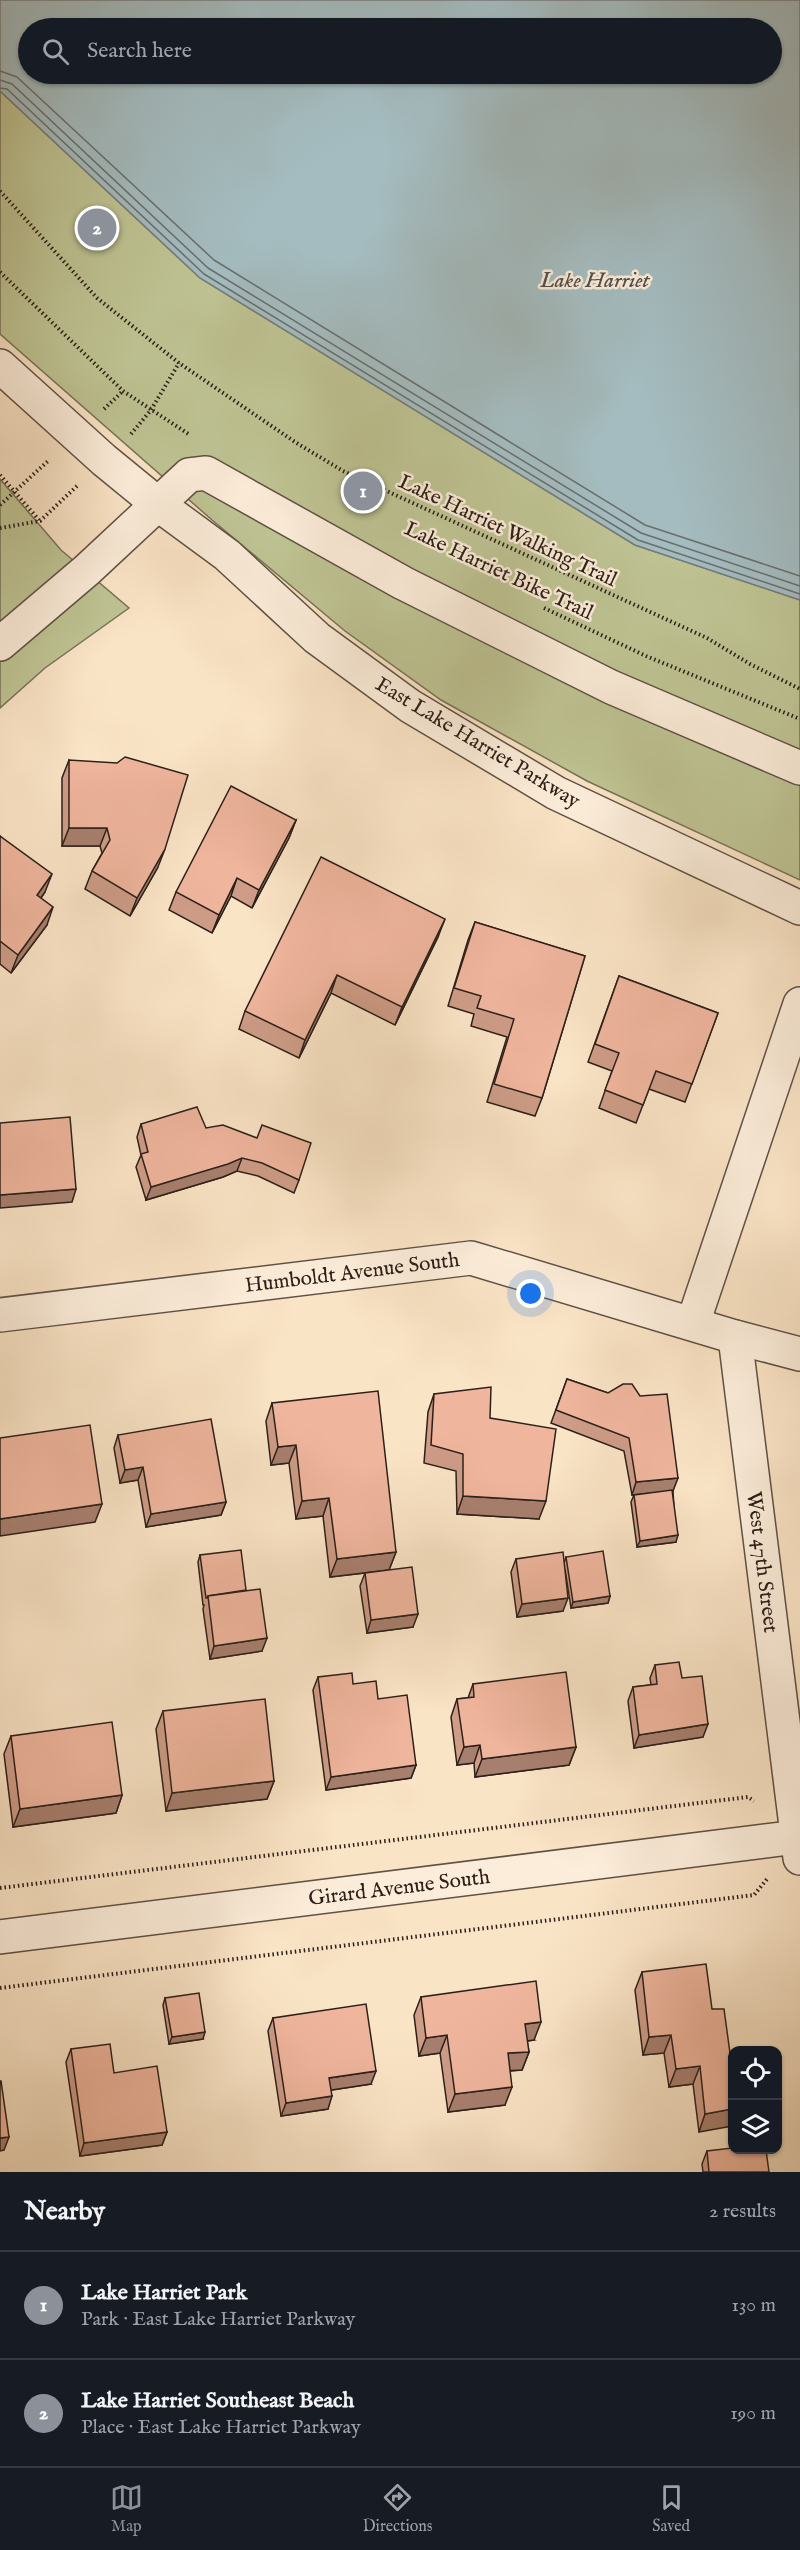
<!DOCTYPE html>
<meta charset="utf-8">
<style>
:root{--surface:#171b24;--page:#242831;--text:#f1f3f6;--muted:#9ea1a6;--line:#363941;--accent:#8c9099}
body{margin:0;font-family:"IM FELL English",serif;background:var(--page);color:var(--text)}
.controls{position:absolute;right:18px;bottom:18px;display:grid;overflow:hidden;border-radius:12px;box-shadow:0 2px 4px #0004}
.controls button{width:54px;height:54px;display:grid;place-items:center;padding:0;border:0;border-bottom:2px solid var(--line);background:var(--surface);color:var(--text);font:30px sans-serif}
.you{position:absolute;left:531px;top:1294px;width:21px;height:21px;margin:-15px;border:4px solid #fff;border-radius:50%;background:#1a73e8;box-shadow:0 0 0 9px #1a73e833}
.badge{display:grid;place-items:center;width:39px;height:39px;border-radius:50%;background:var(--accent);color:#fff;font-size:20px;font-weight:700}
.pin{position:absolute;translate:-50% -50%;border:3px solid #fff;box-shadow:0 2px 6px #0006}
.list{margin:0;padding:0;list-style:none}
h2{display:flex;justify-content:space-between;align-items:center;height:78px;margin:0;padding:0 24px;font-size:26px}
h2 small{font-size:20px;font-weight:400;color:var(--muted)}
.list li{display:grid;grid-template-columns:39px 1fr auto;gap:18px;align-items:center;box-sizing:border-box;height:108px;padding:0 24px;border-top:2px solid var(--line)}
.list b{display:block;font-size:22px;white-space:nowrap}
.list p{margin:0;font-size:20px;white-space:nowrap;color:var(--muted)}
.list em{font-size:20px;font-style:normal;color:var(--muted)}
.icon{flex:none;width:33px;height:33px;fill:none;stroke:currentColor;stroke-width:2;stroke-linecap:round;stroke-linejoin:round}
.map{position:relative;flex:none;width:800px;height:2172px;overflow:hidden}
.search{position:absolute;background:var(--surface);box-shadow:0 2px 4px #0004;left:18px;right:18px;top:18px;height:66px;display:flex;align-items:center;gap:15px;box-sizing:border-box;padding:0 21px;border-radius:33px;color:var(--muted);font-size:22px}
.sheet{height:294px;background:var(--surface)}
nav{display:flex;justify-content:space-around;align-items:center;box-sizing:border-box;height:84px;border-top:2px solid var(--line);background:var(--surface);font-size:16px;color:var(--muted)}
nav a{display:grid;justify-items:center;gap:3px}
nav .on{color:var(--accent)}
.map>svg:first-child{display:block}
.green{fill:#bfc494;stroke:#767256;stroke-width:1.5}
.water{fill:#a4bcc0;stroke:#747e7d;stroke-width:1.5;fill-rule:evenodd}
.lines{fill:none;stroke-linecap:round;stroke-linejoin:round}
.shore{stroke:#686e6c;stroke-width:1.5}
.minor-casing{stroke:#605144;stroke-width:36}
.tertiary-casing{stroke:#605144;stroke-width:36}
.path{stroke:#2c2019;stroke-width:4;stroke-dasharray:1.5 3;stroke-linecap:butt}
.minor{stroke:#fcedda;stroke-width:33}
.tertiary{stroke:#fcedda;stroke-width:33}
.wall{fill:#ce9c87;stroke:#2c2019;stroke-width:1.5}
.shaded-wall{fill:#a77f6e;stroke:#2c2019;stroke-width:1.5}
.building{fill:#efb59d;stroke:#2c2019;stroke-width:1.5}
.labels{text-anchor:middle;stroke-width:5;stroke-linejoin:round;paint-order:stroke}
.street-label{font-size:21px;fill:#2c2019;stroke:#fcedda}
.water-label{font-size:22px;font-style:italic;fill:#504f4b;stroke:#fcedda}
</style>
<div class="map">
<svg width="800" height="2172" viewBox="0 0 800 2172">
<rect width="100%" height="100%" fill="#fae4c6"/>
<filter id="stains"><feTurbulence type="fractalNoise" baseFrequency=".00333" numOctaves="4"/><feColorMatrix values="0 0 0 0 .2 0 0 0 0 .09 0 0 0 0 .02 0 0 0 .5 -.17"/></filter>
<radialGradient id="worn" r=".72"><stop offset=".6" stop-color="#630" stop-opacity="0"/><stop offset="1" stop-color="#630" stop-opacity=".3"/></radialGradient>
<g class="green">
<polygon points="0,91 200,278 635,545 800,600 800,880 587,781 441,700 345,631 212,520 0,334"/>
<polygon points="0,479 61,550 129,608 45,668 0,708"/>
</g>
<path class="water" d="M0,0H800V600L635,545L200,278L0,91ZM28,28H772V74H28Z"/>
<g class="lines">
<g class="shore">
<polyline points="0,71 17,77 214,260 645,525 800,576"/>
<polyline points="0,80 12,84 208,268 641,533 800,586"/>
<polyline points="0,88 7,89 204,274 638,540 800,594"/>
</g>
<g class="minor-casing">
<g id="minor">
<polyline points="0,1315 471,1258 735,1337 800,1354"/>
<polyline points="693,1323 800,1004"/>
<polyline points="735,1337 800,1858"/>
<polyline points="0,1937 797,1837"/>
</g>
</g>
<g class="tertiary-casing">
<g id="tertiary">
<polyline points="0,366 104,460 159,505 227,555 317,638 410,706 556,793 800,908"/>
<polyline points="0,644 87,570 189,475 206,473 403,583 611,687 800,768"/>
</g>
</g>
<g class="path">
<polyline points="0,191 97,298 179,363 295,442 343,471 707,638 750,664 800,689"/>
<polyline points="0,272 123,391 190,435"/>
<polyline points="104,409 123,391"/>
<polyline points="131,434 151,410 179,363"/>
<polyline points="0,475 39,520"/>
<polyline points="0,505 48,461"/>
<polyline points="0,528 40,521 78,485"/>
<polyline points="544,608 646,656 800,719"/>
<polyline points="0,1888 748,1797 754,1801"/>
<polyline points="0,1988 754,1895 767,1879"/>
</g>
<use href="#minor" class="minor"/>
<use href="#tertiary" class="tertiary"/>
</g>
<g class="wall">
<polygon points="69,760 158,867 130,916 85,889 92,871 102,853 100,846 62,846 62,778"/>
<polygon points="296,820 289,838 252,908 231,896 212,933 169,910 176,892"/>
<polygon points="0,836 45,892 41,898 47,925 11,973 0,964"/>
<polygon points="475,922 585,956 542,1098 535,1116 487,1102 507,1037 471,1026 474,1014 448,1006 468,940"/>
<polygon points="438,937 395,1025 331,993 299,1058 239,1029 245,1011"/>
<polygon points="619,976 718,1013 685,1102 649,1089 636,1123 599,1108 612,1071 588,1062"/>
<polygon points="141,1124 206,1128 299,1180 294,1193 258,1176 237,1171 223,1177 146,1200 136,1167 141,1155 137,1137"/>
<polygon points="567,1379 608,1393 673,1491 676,1542 637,1547 631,1502 634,1495 639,1494 632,1495 624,1451 551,1423"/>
<polygon points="434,1394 490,1418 539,1519 457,1514 456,1471 424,1463 428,1412"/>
<polygon points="272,1403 396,1552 389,1570 413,1627 367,1633 360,1586 365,1573 330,1577 323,1516 296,1519 289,1463 271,1465 266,1421"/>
<polygon points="118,1435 226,1502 221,1515 146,1527 138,1480 120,1483 114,1448"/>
<polygon points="200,1555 246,1590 262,1651 210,1659 203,1609 204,1605 203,1605 198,1562"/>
<polygon points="566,1557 610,1596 608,1603 571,1608 565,1569 563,1611 517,1617 511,1572 516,1559 564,1563"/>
<polygon points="655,1665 682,1678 703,1737 634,1748 628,1701 633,1687 651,1685 650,1678"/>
<polygon points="318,1677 353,1684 378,1699 416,1765 411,1778 326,1790 313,1690"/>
<polygon points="473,1684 576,1747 569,1765 475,1777 474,1763 457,1765 451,1717 457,1699 468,1698"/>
<polygon points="163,1711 274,1781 267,1799 166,1811 156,1729"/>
<polygon points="11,1736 122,1795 116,1813 13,1827 4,1754"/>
<polygon points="642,1972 712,2009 730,2053 699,2132 693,2084 669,2087 664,2053 643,2055 635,1990"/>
<polygon points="421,1997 534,2040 527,2041 529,2052 522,2070 510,2071 505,2105 448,2112 440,2053 419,2056 414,2015"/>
<polygon points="165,1998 203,2039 169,2044 163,2005"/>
<polygon points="273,2018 371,2084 331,2090 328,2109 281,2116 268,2031"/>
<polygon points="71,2049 114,2073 167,2132 162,2145 80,2156 66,2062"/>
<polygon points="707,2151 769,2172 703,2172 702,2164"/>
</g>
<g class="shaded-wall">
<polygon points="296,820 289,838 252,908 259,890"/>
<polygon points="69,828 107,828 100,846 62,846"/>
<polygon points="165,849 158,867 130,916 137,898"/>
<polygon points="52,874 45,892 30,913 37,895"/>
<polygon points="237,878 231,896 212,933 219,915"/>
<polygon points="53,907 47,925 11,973 18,955"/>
<polygon points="445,919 438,937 395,1025 402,1007"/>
<polygon points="337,975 331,993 299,1058 305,1040"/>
<polygon points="242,1158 237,1171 223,1177 146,1200 151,1187"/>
<polygon points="76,1189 72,1202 0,1208 0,1195"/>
<polygon points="296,1445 289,1463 271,1465 278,1447"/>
<polygon points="143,1467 138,1480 120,1483 125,1470"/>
<polygon points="678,1478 673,1491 632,1495 636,1482"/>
<polygon points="463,1496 546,1501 539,1519 457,1514"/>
<polygon points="329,1498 323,1516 296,1519 302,1501"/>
<polygon points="226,1502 221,1515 146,1527 151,1514"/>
<polygon points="102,1504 95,1522 0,1536 0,1519"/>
<polygon points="678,1535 676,1542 637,1547 640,1541"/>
<polygon points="396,1552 389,1570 330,1577 337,1559"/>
<polygon points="610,1596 608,1603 571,1608 573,1602"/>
<polygon points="568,1598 563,1611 517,1617 522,1604"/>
<polygon points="418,1614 413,1627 367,1633 371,1620"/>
<polygon points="267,1638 262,1651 210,1659 214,1646"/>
<polygon points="708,1724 703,1737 634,1748 639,1735"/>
<polygon points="480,1745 474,1763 457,1765 464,1747"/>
<polygon points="576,1747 569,1765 475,1777 482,1759"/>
<polygon points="416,1765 411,1778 326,1790 331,1777"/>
<polygon points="274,1781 267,1799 166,1811 172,1793"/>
<polygon points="122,1795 116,1813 13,1827 20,1809"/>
<polygon points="541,2022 534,2040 519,2042 525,2024"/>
<polygon points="205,2032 203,2039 169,2044 172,2037"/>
<polygon points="447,2035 440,2053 419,2056 426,2038"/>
<polygon points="671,2035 664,2053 643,2055 649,2037"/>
<polygon points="529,2052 522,2070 502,2071 508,2053"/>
<polygon points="700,2066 693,2084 669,2087 676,2069"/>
<polygon points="376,2071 371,2084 325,2091 329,2078"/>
<polygon points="512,2087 505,2105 448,2112 455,2094"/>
<polygon points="332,2096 328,2109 281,2116 286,2103"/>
<polygon points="732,2109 732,2126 699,2132 705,2114"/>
<polygon points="167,2132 162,2145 80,2156 84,2143"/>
<polygon points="9,2137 4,2150 0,2151 0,2138"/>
</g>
<g class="building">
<polygon points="125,757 188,775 165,849 137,898 92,871 110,840 107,828 69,828 69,760 117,763"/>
<polygon points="231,786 296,820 259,890 237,878 219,915 176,892"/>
<polygon points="0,836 52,874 37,895 53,907 18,955 0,941"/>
<polygon points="321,857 445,919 402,1007 337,975 305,1040 245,1011"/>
<polygon points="475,922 585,956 542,1098 494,1084 514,1019 477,1008 481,996 454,988"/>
<polygon points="619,976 718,1013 692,1084 656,1071 643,1105 605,1090 619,1053 595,1044"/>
<polygon points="197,1107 206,1128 223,1125 257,1138 262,1125 311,1143 299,1180 262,1163 242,1158 228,1164 151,1187 141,1154 148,1152 141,1124"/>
<polygon points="70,1117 76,1189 0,1195 0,1123"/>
<polygon points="567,1379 608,1393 623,1384 632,1384 640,1396 667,1394 678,1478 636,1482 629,1438 556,1410"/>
<polygon points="491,1387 490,1418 556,1429 546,1501 463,1496 463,1454 431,1445 434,1394"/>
<polygon points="378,1391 396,1552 337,1559 329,1498 302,1501 296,1445 278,1447 272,1403"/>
<polygon points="211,1419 226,1502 151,1514 143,1467 125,1470 118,1435"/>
<polygon points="90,1425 102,1504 0,1519 0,1438"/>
<polygon points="672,1490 678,1535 640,1541 634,1495"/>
<polygon points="241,1550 246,1590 208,1596 207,1598 206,1598 200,1555"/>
<polygon points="603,1551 610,1596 573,1602 566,1557"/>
<polygon points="563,1552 568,1598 522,1604 516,1559"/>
<polygon points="412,1567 418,1614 371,1620 365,1573"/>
<polygon points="260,1589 267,1638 214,1646 208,1596"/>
<polygon points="679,1662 682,1678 702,1676 708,1724 639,1735 633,1687 657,1684 655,1665"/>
<polygon points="566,1672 576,1747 482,1759 480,1745 464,1747 457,1699 474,1697 473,1684"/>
<polygon points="352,1673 353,1684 376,1681 378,1699 407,1695 416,1765 331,1777 318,1677"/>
<polygon points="265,1699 274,1781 172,1793 163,1711"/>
<polygon points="112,1722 122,1795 20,1809 11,1736"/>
<polygon points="706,1964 712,2009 724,2009 730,2053 732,2053 732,2109 705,2114 700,2066 676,2069 671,2035 649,2037 642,1972"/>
<polygon points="536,1981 541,2022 525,2024 529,2052 508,2053 512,2087 455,2094 447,2035 426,2038 421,1997"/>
<polygon points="199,1993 205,2032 172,2037 165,1998"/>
<polygon points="366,2004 376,2071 329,2078 332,2096 286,2103 273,2018"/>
<polygon points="110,2044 114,2073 157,2066 167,2132 84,2143 71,2049"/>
<polygon points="0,2081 1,2081 9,2137 0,2138"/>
<polygon points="732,2148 732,2150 766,2150 769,2172 709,2172 707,2151"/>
</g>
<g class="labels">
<g class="street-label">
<text transform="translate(508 530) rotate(25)" y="7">Lake Harriet Walking Trail</text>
<text transform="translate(499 570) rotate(25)" y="7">Lake Harriet Bike Trail</text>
<text transform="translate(478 742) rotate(31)" y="7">East Lake Harriet Parkway</text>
<text transform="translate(352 1272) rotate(-7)" y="7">Humboldt Avenue South</text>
<text transform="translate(763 1562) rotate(83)" y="7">West 47th Street</text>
<text transform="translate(399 1887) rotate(-7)" y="7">Girard Avenue South</text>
</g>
<g class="water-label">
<text x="595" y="287">Lake Harriet</text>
</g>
</g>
<rect width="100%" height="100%" filter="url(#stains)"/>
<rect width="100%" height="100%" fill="url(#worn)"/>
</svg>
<div class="controls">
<button><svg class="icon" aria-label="locate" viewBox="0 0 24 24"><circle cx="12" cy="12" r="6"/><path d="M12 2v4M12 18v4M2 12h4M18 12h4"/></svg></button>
<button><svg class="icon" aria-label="layers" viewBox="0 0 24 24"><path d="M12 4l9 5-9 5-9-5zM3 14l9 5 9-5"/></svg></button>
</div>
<div class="you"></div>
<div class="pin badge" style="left:363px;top:491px">1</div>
<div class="pin badge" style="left:97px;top:228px">2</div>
<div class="search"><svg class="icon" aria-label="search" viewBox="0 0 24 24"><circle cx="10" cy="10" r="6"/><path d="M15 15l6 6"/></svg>Search here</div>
</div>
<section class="sheet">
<h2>Nearby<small>2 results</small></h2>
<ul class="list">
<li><span class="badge">1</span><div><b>Lake Harriet Park</b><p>Park · East Lake Harriet Parkway</p></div><em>130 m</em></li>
<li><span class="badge">2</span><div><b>Lake Harriet Southeast Beach</b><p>Place · East Lake Harriet Parkway</p></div><em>190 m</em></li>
</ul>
</section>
<nav>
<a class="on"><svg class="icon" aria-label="map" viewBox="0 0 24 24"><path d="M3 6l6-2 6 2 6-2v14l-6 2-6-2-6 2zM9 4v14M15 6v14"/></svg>Map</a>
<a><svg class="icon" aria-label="directions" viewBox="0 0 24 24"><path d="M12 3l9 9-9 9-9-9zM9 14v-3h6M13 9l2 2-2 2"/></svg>Directions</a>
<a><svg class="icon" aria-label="saved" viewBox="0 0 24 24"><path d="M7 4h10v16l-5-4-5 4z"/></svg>Saved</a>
</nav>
